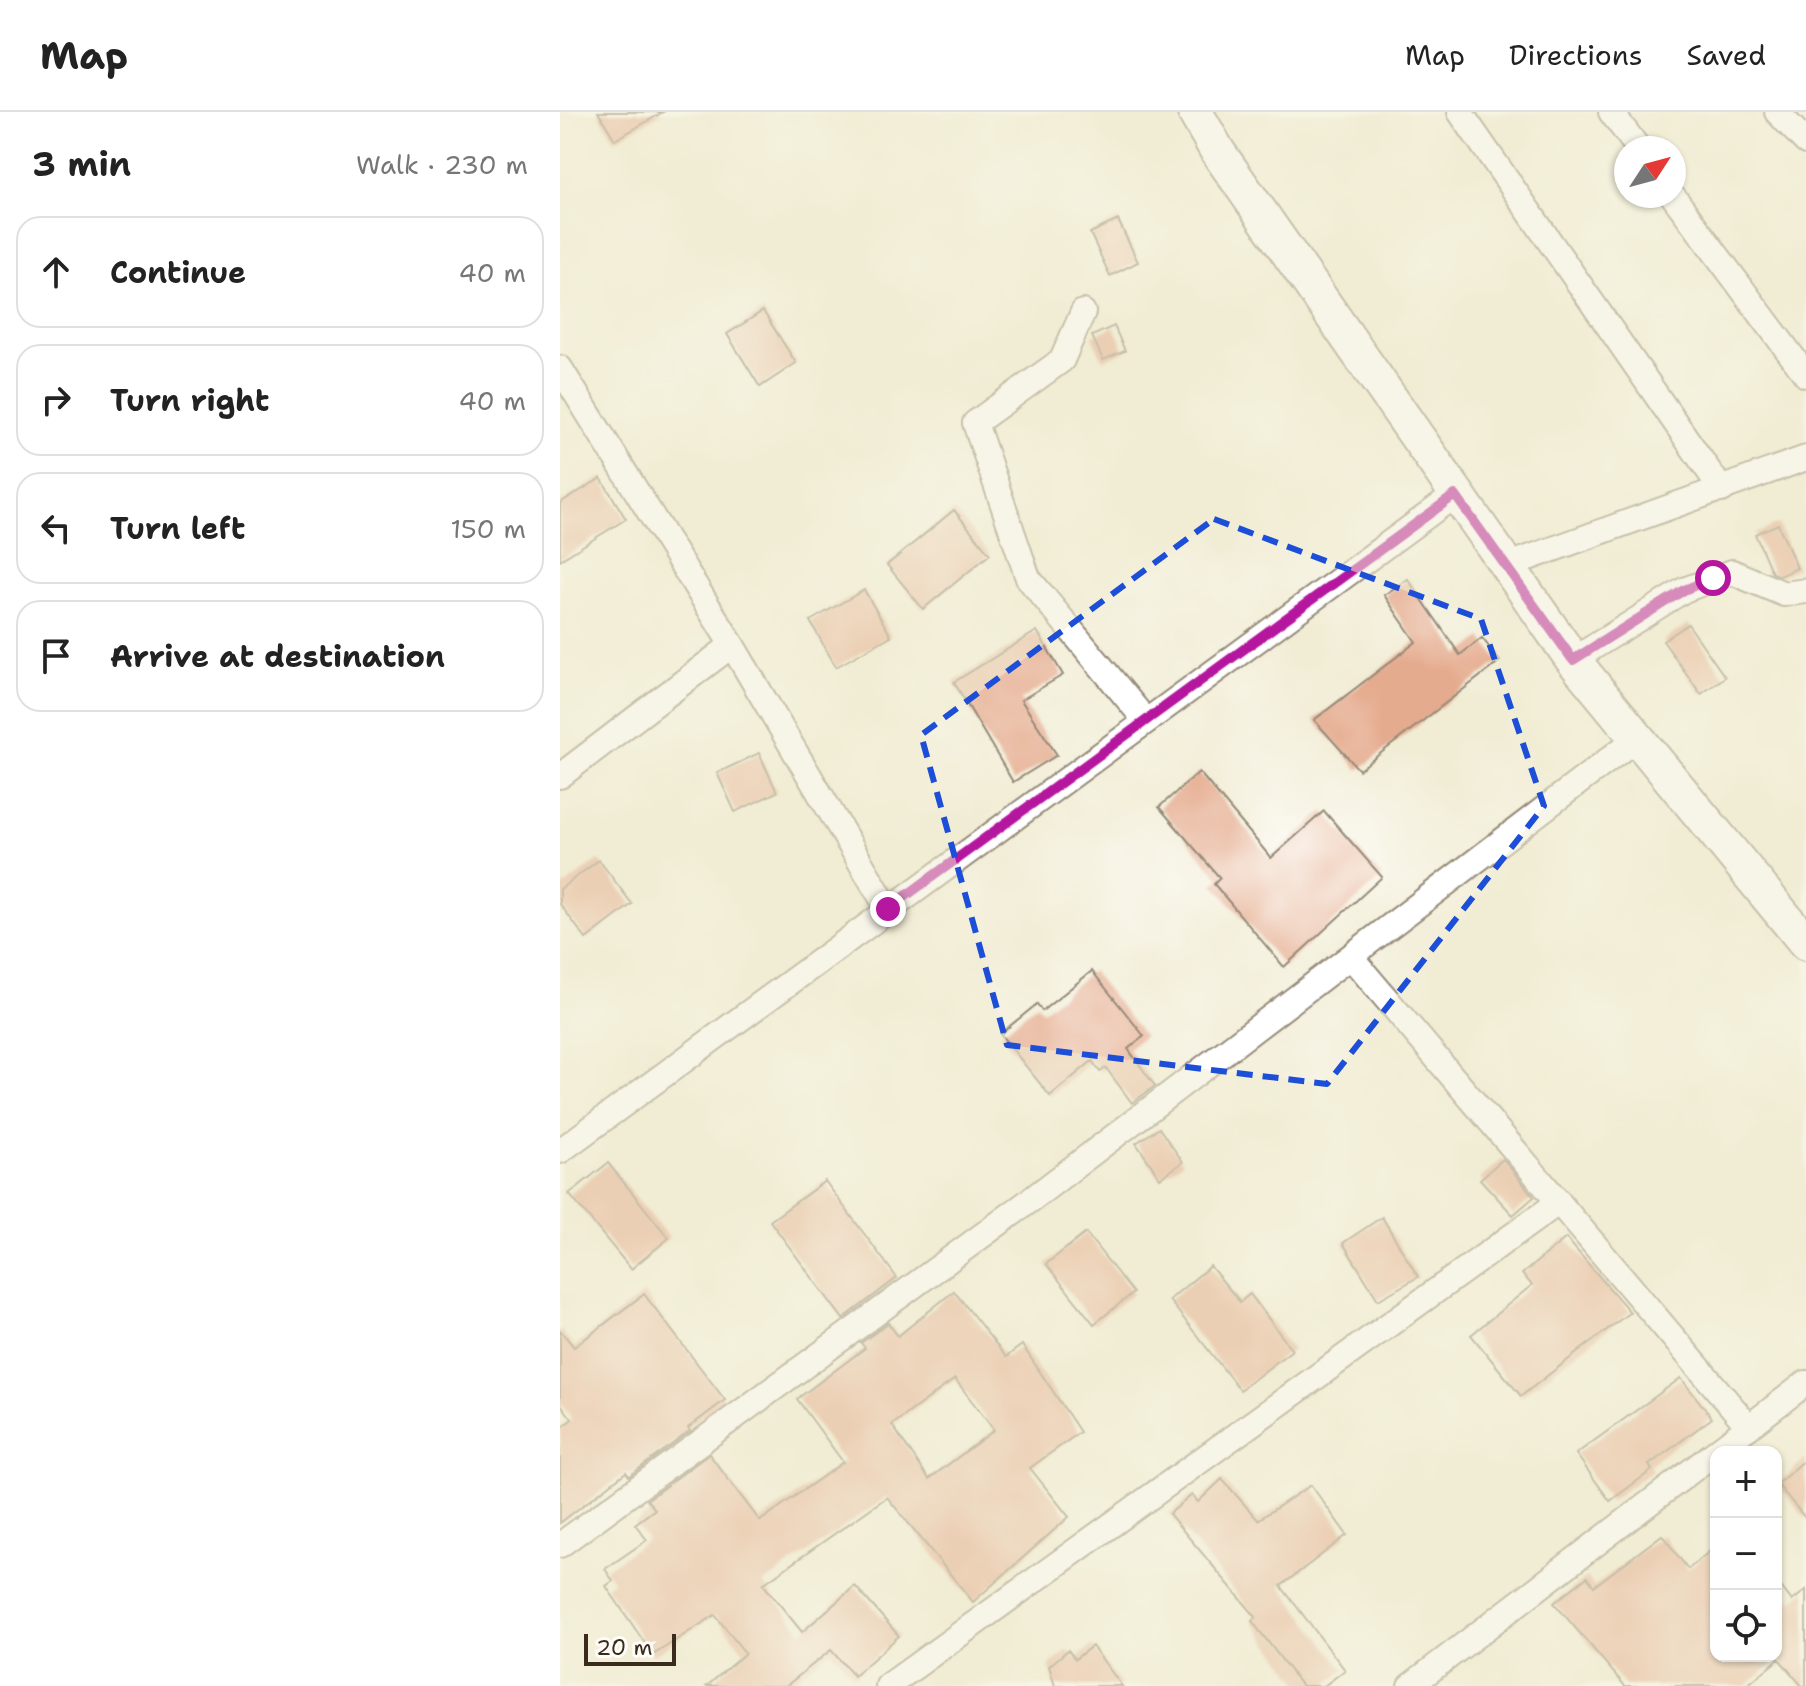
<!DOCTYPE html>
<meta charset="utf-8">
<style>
:root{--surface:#fff;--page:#f6f6f6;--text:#222;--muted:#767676;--line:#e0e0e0}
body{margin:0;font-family:"Shantell Sans",sans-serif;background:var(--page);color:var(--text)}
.controls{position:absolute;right:24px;bottom:24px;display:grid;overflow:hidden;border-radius:16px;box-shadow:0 2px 6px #0004}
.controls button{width:72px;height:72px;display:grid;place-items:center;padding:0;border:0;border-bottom:2px solid var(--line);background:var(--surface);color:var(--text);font:40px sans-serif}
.compass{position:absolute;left:1054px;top:24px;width:72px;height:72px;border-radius:50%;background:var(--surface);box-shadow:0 2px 6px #0004;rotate:54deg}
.scale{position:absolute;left:24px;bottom:20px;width:92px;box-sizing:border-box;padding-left:8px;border:4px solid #3b2a1e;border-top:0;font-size:22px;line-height:28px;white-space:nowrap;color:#3b2a1e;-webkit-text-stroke:6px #fdfcf7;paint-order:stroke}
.stop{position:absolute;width:24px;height:24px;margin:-18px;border:6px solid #b5179e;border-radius:50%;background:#fff}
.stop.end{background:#b5179e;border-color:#fff;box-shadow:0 2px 8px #0008}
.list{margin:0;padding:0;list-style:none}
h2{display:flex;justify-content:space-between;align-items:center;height:104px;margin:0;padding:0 32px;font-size:34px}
h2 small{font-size:26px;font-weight:400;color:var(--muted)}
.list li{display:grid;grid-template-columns:52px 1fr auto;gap:24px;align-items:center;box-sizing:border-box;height:112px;margin:0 16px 16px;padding:0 16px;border:2px solid var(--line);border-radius:24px}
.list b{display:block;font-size:30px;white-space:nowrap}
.list em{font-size:26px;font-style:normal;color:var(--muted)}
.icon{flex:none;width:44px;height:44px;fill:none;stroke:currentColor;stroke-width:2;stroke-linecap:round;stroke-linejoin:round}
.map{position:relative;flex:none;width:1246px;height:1574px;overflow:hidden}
header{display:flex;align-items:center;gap:48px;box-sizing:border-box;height:112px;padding:0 40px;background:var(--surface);border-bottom:2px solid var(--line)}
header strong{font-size:38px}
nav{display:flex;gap:44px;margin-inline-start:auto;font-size:28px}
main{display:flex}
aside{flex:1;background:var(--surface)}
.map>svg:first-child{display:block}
.building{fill:#e5ab8e;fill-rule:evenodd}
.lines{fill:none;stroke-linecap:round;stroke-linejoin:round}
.street-casing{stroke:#968b79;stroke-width:28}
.secondary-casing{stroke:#968b79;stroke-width:38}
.street{stroke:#fff;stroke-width:24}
.secondary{stroke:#fff;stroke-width:34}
.route{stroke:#b5179e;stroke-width:10}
.marked{fill:none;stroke:#1d4ed8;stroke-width:6;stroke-dasharray:16 10;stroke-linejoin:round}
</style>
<header>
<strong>Map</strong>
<nav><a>Map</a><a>Directions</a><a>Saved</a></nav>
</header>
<main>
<aside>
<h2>3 min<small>Walk · 230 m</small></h2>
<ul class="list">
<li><svg class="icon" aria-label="ahead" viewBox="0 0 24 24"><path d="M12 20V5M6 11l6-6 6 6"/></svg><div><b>Continue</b></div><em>40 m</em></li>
<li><svg class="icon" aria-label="right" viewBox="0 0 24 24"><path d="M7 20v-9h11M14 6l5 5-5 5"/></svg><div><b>Turn right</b></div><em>40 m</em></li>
<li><svg class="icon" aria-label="left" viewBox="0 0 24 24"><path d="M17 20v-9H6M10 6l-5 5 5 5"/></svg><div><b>Turn left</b></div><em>150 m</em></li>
<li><svg class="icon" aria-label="arrive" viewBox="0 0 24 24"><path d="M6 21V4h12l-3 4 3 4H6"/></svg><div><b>Arrive at destination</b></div></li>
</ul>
</aside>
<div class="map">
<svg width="1246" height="1574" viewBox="0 0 1246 1574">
<rect width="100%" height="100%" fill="#fdfcf7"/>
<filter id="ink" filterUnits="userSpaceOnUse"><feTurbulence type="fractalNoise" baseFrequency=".0125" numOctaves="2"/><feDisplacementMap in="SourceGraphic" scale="16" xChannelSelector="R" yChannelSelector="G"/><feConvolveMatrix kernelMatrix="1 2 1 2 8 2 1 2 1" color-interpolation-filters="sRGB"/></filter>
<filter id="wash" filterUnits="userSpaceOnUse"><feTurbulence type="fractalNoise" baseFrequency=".006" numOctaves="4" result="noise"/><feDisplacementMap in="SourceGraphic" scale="32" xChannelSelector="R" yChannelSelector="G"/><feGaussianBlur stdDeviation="1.8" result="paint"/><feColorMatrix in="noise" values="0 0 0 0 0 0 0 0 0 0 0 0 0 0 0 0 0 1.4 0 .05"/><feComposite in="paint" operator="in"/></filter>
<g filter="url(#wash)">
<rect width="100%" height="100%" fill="#f1ecd4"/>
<g id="blocks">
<g class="building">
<polygon points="38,0 103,0 55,28"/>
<polygon points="558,108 578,150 550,164 530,121"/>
<polygon points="203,199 236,251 200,275 167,222"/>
<polygon points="554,214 565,239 543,248 532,224"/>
<polygon points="41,366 66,407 0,448 0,391"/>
<polygon points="394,398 430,442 363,497 327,453"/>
<polygon points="1218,412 1237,456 1220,464 1212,461 1195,422"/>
<polygon points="848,467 900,543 922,526 940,549 799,658 754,608 856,530 824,483"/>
<polygon points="304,478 331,524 276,555 250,509"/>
<polygon points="1128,512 1165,565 1141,582 1103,529"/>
<polygon points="477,519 503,563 461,588 497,643 453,670 394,570"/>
<polygon points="199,641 217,680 175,700 157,661"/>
<polygon points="639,660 711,746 764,699 822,765 724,855 654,772 660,766 599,695"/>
<polygon points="39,748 72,792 26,827 0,792 0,777"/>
<polygon points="532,859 584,924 568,937 595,974 572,991 546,956 540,960 532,949 490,984 440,922 477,892 482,899"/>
<polygon points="599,1016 623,1050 600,1066 576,1031"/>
<polygon points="943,1047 974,1085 953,1103 920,1067"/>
<polygon points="48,1051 109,1126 71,1157 9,1082"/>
<polygon points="265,1069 337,1166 283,1207 210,1109"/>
<polygon points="822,1105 858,1165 818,1188 783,1131"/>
<polygon points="526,1121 573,1181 534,1212 486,1152"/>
<polygon points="1006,1126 1070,1200 961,1284 911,1223 972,1173 962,1162"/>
<polygon points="650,1154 680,1190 690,1182 732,1238 680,1278 609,1188"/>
<path d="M394,1179L446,1245L462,1233L520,1320L470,1356L509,1405L413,1490L327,1385L203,1472L242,1520L295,1474L339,1524L294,1564L271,1538L226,1574H147L185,1541L155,1503L93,1543L46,1474L53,1469L45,1457L87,1428L75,1412L95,1397L87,1388L149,1342L200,1409L283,1350L237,1287L305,1236L301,1231L328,1211L338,1224ZM395,1267L434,1318L369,1367L332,1313Z"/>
<polygon points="84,1182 165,1288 128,1316 130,1319 69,1364 66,1360 0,1411 0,1317 12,1307 0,1291 0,1218 14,1235"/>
<polygon points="1121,1266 1152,1306 1089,1353 1092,1358 1050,1389 1016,1342"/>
<polygon points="1246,1347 1246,1407 1217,1372"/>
<polygon points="662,1367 698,1408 751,1373 787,1423 721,1474 785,1558 764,1574 742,1574 692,1509 696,1505 609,1402 632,1383 638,1390"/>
<polygon points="1102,1423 1128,1457 1156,1434 1156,1544 1217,1544 1216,1468 1232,1489 1246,1478 1246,1574 1242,1574 1219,1547 1186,1574 1065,1574 994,1491 1027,1465 1034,1474"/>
<polygon points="532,1534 562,1574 495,1574 489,1554 508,1538 515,1547"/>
</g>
</g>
</g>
<g filter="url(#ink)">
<use href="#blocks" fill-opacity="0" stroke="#968b79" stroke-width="2"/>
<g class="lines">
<g class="street-casing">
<g id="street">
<polyline points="900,0 1162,378"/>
<polyline points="1051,0 1078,36"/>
<polyline points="1217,0 1246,30"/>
<polyline points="1113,84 1246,263"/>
<polyline points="523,200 502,248 415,311 468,466 586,609"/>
<polyline points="0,256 172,533 328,797"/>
<polyline points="946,454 1246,346"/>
<polyline points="1013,548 1124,478 1172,460 1224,482 1246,479"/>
<polyline points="0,664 172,533"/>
<polyline points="791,845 1189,1315"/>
<polyline points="0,1039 895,383"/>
<polyline points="0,1433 472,1087 1077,626"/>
<polyline points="328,1574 999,1090"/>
<polyline points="850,1574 1246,1271"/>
</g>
</g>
<g class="secondary-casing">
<polyline id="secondary" points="635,0 658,40 1013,548 1246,831"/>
</g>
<use href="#street" class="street"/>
<use href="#secondary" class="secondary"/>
</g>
</g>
<g class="lines" filter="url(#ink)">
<polyline class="route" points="328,797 895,383 1013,548 1124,478 1153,466"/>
</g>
<path d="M0 0H1246V1574H0ZM654,407L921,507L984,694L767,972L447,933L361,623Z" fill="#f1ecd4" fill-opacity=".55" fill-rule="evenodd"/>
<path class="marked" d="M654,407L921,507L984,694L767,972L447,933L361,623Z"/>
</svg>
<div class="controls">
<button>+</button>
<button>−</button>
<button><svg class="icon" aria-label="locate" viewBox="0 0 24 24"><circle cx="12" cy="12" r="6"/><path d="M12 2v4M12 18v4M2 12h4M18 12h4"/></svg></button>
</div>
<svg class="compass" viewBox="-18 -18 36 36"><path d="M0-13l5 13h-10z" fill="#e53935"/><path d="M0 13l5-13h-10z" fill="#767676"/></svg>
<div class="scale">20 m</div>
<div class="stop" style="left:1153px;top:466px"></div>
<div class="stop end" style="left:328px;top:797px"></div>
</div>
</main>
